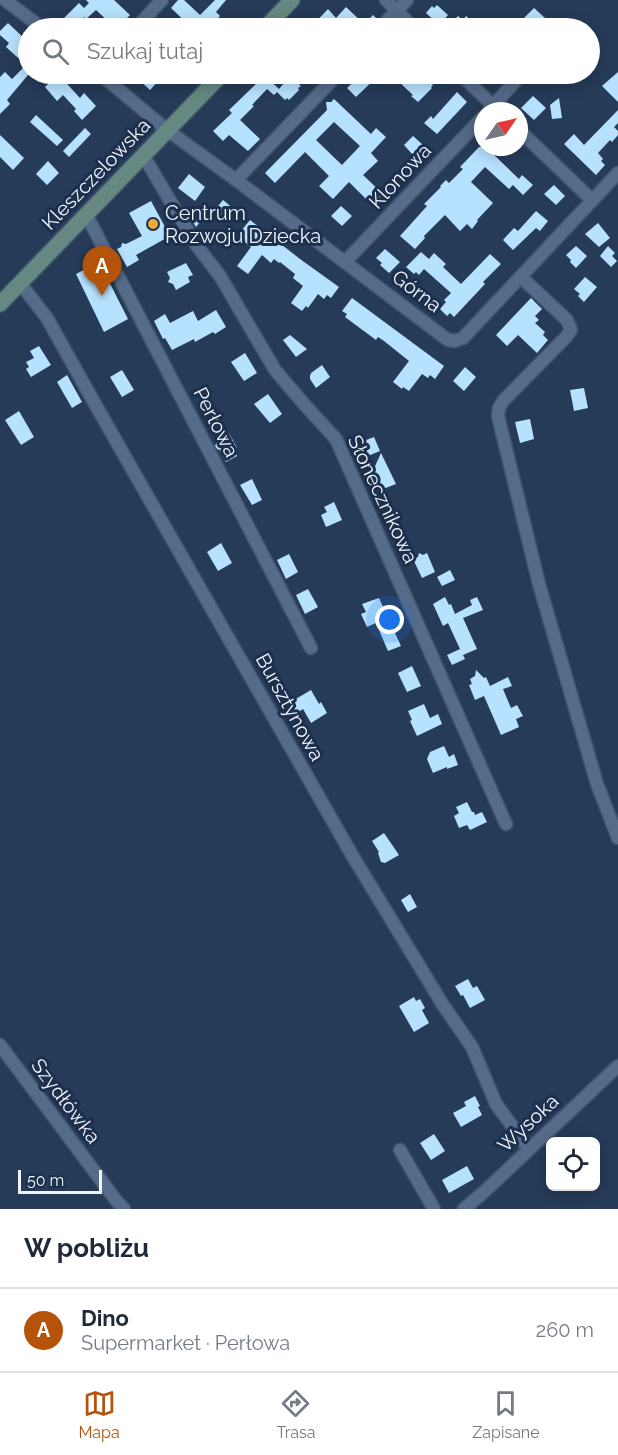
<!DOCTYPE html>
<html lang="pl">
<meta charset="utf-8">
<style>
:root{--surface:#fff;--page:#f6f6f7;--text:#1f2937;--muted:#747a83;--line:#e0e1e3;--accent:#b45309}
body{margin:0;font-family:Raleway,sans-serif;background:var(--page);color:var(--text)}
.controls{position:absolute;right:18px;bottom:18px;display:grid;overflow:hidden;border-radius:9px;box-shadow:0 3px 15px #0003}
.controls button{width:54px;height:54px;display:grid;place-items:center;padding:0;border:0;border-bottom:2px solid var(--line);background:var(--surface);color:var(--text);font:30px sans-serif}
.compass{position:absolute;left:474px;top:102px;width:54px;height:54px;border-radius:50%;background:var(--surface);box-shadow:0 3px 15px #0003;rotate:56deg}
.scale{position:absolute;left:18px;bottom:15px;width:84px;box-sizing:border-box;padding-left:6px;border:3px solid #eff5fc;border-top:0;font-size:16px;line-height:21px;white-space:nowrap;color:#eff5fc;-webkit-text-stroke:4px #1c304d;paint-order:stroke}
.you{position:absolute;left:390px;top:620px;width:21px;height:21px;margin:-15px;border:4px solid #fff;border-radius:50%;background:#1a73e8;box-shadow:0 0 0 9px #1a73e833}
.badge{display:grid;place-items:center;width:39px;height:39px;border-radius:50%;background:var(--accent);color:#fff;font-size:20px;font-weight:700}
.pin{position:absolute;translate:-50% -50px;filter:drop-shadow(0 2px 3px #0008)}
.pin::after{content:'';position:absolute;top:32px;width:21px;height:18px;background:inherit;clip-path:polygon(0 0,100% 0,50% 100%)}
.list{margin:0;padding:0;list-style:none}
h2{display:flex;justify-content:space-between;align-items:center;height:78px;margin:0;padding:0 24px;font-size:26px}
h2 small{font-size:20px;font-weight:400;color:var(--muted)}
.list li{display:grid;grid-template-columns:39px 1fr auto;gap:18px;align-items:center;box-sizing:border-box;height:84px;padding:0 24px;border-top:2px solid var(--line)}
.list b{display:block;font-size:22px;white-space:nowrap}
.list p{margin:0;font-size:20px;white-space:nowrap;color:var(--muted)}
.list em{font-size:20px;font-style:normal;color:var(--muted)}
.icon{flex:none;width:33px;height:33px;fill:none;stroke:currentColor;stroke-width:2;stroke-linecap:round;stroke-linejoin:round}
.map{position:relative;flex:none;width:618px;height:1209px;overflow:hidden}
.search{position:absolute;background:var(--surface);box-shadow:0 3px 15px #0003;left:18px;right:18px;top:18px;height:66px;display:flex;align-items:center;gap:15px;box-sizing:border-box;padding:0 21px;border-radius:33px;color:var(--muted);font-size:22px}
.sheet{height:162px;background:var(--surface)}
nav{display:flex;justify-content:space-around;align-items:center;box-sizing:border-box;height:84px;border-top:2px solid var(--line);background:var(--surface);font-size:16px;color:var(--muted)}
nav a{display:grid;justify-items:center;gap:3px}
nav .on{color:var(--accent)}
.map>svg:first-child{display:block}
.building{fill:#b7e2ff;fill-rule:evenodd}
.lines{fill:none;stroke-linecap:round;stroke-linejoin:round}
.minor-casing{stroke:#43546a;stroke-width:15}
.secondary-casing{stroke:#43546a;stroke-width:18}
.minor{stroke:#546b8a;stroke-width:12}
.secondary{stroke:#658982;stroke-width:15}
.poi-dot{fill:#ebaa39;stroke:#1c304d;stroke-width:2}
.labels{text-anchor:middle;stroke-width:6;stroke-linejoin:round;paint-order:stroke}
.street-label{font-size:20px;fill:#eff5fc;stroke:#1c304d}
.poi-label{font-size:20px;fill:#eff5fc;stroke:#1c304d;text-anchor:start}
</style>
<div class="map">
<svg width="618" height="1209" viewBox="0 0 618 1209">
<rect width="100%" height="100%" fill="#263b58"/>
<g class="building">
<polygon points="86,0 114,0 130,15 119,26 114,21 111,24 96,10 86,19 84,17 74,27 64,18 79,3 84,8 89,3"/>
<polygon points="178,0 184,0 200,15 215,0 226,0 216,12 220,16 208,28 192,28 171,8"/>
<polygon points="437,5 448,15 439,25 426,13 432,6 434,8"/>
<polygon points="346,7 364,24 373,15 377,19 374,23 372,28 349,28 343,23 338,28 310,28 328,9 336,18"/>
<polygon points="534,8 545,18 535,28 523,19"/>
<polygon points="458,16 463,20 466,16 480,28 454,28 456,26 452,22"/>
<polygon points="8,23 28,42 28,75 7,100 10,104 0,114 0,77 5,72 12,79 26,65 6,47 9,43 0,35 0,31"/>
<polygon points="618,72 618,102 602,86"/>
<polygon points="58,74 80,98 84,93 96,106 82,120 74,111 76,109 63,95 57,101 45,87"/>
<polygon points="133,74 156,74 161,78 150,90"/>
<polygon points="251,74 263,74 279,89 290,76 301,86 298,88 299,90 289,100 287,98 285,100 277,92 274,95 267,89 252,105 254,106 240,120 260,139 248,151 229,135 223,141 213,131 232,113 229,110 259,81"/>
<polygon points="362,74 380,74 356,97 347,88"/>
<polygon points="407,74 422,74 433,85 431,87 432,88 418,102 411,96 413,95 399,82"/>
<polygon points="457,92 467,102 437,134 424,123 431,116 433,119"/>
<polygon points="533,96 546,108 534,120 521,108"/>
<polygon points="559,98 562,118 552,119 550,105"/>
<path d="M334,99L371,134L376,128L386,137L371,153L378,161L363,175L383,194L372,205L349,182L333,199L319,186L329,176L305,152L275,183L265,173L327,110L326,102H331ZM334,122L360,146L342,165L316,140Z"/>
<polygon points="618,110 618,123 614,127 618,131 618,135 612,142 610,140 598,153 603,159 601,161 605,165 596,175 564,144 574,134 584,145"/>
<polygon points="36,115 63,140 57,146 30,122"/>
<polygon points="85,128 91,134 69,157 63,151"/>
<polygon points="0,135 24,158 13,170 0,157"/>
<polygon points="413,136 423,145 413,155 404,145"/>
<polygon points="479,147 498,147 492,153 519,179 522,175 533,185 523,195 513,185 509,189 485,167 471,182 493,203 477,220 478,221 472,229 467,224 460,231 445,215 424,236 425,238 415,249 400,236 427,206 424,204 441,187 440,186 446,180 449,183 463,169 460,167"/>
<polygon points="48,161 59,173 47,185 36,174"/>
<polygon points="189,174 205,187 195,201 178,188"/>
<polygon points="554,185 565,196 556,205 544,194"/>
<polygon points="223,200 235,210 226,221 214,211"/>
<polygon points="151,201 170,236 136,255 139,260 127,267 117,249 121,247 122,243 126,244 142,236 129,213"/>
<polygon points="341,206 352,216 342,226 331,216"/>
<polygon points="195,210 204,217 196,227 190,217"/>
<polygon points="536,211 548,221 540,231 536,228 513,250 503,240 514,228 518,231"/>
<polygon points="250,220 300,259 339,287 331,298 327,295 324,299 318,294 308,308 306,306 302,311 291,303 303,286 293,278 295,274 280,262 279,263 274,259 271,263 262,255 248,274 237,266 251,247 237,236"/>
<polygon points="598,223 610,238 599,247 585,234"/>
<polygon points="576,246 587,256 576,268 570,262 571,260 566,255"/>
<polygon points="608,246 615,253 612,256 617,261 611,267 600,256"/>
<polygon points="385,249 400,262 389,273 380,265 382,263 376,258"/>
<polygon points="421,252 429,259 434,253 446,264 443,267 461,284 490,254 501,264 483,282 485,284 454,317 450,313 447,316 440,309 446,302 444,300 451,293 424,269 419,275 416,272 414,274 406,267"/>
<polygon points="99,262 128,319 104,332 76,274"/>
<polygon points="186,263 193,275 188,277 190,282 176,290 173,284 168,282 170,278 167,272"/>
<polygon points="585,277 597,287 584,302 578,296 580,294 574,289"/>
<polygon points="352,298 444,366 435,379 430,375 428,378 422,374 409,391 403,387 402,389 393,382 409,361 384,341 378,337 376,340 345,317 347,314 342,311"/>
<polygon points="531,298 542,309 535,316 539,320 535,323 545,332 543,335 548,340 537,353 518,335 507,346 496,335"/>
<polygon points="216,310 226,327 215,334 213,332 195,342 194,339 172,350 165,338 163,339 154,321 165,314 170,323 193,311 198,321"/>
<polygon points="290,335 307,349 296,357 283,340"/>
<polygon points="39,346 51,365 31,377 26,369 29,367 26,362 34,358 30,351"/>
<polygon points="245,353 257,373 244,381 231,362"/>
<polygon points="322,365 330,377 316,388 310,379 310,376 311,373"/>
<polygon points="465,367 476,377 464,391 453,381"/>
<polygon points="122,370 134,390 122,397 110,377"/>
<polygon points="67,375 82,402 72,408 57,382"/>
<polygon points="584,388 588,408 574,411 570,390"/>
<polygon points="268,394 282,414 270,423 254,404"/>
<polygon points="19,411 34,437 21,445 5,420"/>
<polygon points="530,419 534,439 520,443 515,422"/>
<polygon points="229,433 237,448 234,450 237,456 226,462 219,449 218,450 215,446 218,439"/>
<polygon points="374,437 380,451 368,456 361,442"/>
<polygon points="381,453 396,484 383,489 379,480 374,477 372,473"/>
<polygon points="252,479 262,500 252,505 240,485"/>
<polygon points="334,502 342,520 326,527 321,515 327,512 324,507"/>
<polygon points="221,543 232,563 218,571 207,552"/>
<polygon points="419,553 423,555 427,553 435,572 422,578 413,559 418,557"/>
<polygon points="289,554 298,572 286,579 277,560"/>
<polygon points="450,570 455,580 442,586 437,577"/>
<polygon points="308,589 318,607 305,614 296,595"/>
<polygon points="445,597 449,605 451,604 455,614 472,605 470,600 477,597 483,610 463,618 477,649 463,655 465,659 452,665 447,655 460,649 448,623 443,626 433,604"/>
<polygon points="379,598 384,609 388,607 392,616 388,618 401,646 388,651 376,623 367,627 361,614 366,612 362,604"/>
<polygon points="412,666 421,686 407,692 398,673"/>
<polygon points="476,670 484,678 486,677 490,686 508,677 512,686 503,689 511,708 517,705 523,716 516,719 519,727 501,735 484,696 475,700 469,685 472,684 470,679 475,676"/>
<polygon points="311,690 319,704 321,702 327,713 311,723 303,709 295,714 289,703"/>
<polygon points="424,704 430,718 438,714 442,724 417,736 410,721 412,720 408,711"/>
<polygon points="444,746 449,757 454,754 458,765 447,769 447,767 433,773 427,759 430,752"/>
<polygon points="467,802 472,812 474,812 475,815 482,812 487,822 470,830 467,825 459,828 454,816 459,813 456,807"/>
<polygon points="384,833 399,855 385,863 381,862 378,853 379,852 372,841"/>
<polygon points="410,894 417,907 408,912 401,900"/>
<polygon points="468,979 473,988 477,986 485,1000 470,1008 463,995 461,996 455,986"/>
<polygon points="414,997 416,1001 420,999 425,1008 422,1010 429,1023 414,1032 399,1006"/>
<polygon points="475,1096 480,1106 478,1107 482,1115 461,1127 453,1113 466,1106 464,1102"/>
<polygon points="434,1134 445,1151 431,1160 420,1143"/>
<polygon points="467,1166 474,1179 449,1193 442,1180"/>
</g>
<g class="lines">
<g class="minor-casing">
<g id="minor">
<polyline points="5,0 42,28"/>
<polyline points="386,0 414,28"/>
<polyline points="136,28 162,0"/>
<polyline points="380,28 407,0"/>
<polyline points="562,28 563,27"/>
<polyline points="100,74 167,130 236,180 448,340 455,341 463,338 618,173"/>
<polyline points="460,74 499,111"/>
<polyline points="489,110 522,74"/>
<polyline points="519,130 592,200"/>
<polyline points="143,155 197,246 220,276 275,370 304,404 336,439 506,824"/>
<polyline points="236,180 338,74"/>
<polyline points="86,214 311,648"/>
<polyline points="345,262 483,117"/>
<polyline points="521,277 567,320 571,330 566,337 503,401 499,408 498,416 539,584 597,784 618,838"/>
<polyline points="20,283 47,318 95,404 352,855 443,1005 472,1047 496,1104 529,1149"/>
<polyline points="0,1045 115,1199 124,1209"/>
<polyline points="400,1150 434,1209"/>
<polyline points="464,1209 485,1191 618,1066"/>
</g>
</g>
<g class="secondary-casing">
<g id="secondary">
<polyline points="265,28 292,0"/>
<polyline points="0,304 222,74"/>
</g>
</g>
<use href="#minor" class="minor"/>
<use href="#secondary" class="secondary"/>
</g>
<circle class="poi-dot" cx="153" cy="224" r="6"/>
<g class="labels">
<g class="street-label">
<text transform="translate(96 174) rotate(-46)" y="7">Kleszczelowska</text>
<text transform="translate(400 176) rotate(-47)" y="7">Klonowa</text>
<text transform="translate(417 291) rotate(37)" y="7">Górna</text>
<text transform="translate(216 422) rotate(63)" y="7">Perłowa</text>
<text transform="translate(383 499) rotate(65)" y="7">Słonecznikowa</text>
<text transform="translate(290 707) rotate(61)" y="7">Bursztynowa</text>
<text transform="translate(66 1101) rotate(53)" y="7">Szydłówka</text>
<text transform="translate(528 1123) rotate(-43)" y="7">Wysoka</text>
</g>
<g class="poi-label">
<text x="165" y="220">Centrum<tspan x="165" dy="23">Rozwoju Dziecka</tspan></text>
</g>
</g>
</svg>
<div class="controls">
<button><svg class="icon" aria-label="locate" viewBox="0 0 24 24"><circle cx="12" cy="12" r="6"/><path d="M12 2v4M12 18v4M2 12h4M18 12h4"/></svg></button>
</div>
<svg class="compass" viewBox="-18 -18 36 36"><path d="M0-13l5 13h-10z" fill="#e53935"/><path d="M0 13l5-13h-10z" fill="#747a83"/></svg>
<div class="scale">50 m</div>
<div class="you"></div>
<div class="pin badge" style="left:102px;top:296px">A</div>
<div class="search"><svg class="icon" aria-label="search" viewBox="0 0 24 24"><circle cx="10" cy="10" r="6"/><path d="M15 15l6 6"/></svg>Szukaj tutaj</div>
</div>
<section class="sheet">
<h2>W pobliżu<small></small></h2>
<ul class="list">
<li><span class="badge">A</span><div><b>Dino</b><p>Supermarket · Perłowa</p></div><em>260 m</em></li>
</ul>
</section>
<nav>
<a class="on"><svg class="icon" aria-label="map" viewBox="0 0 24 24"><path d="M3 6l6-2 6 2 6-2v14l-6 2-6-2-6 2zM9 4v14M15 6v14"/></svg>Mapa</a>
<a><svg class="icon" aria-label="directions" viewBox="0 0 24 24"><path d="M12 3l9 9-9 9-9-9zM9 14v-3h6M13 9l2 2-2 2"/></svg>Trasa</a>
<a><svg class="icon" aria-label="saved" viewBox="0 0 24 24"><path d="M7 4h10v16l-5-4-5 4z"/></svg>Zapisane</a>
</nav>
